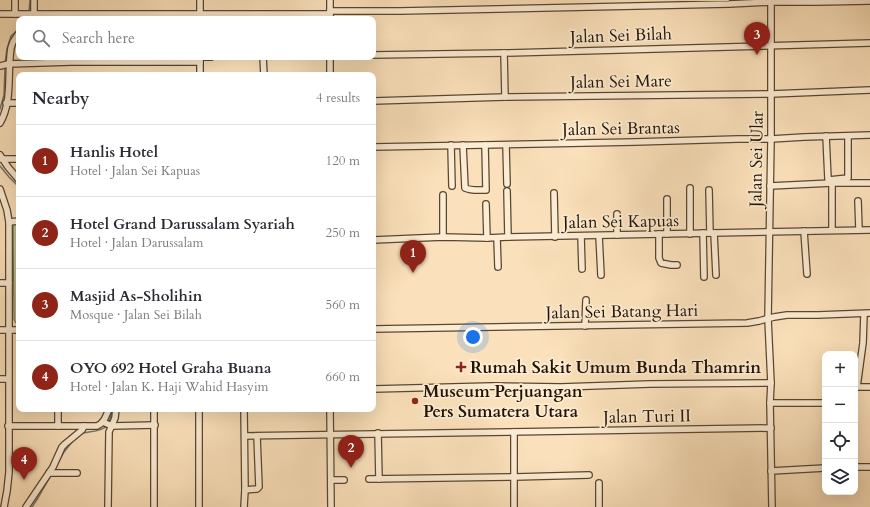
<!DOCTYPE html>
<meta charset="utf-8">
<style>
:root{--surface:#fff;--page:#f7f7f7;--text:#2b2b33;--muted:#7c7c81;--line:#e1e1e2;--accent:#8f2418}
body{margin:0;font-family:Cardo,serif;background:var(--page);color:var(--text)}
.controls{position:absolute;right:12px;bottom:12px;display:grid;overflow:hidden;border-radius:8px;box-shadow:0 4px 16px #0002}
.controls button{width:36px;height:36px;display:grid;place-items:center;padding:0;border:0;border-bottom:1px solid var(--line);background:var(--surface);color:var(--text);font:20px sans-serif}
.you{position:absolute;left:473px;top:337px;width:14px;height:14px;margin:-10px;border:3px solid #fff;border-radius:50%;background:#1a73e8;box-shadow:0 0 0 6px #1a73e833}
.badge{display:grid;place-items:center;width:26px;height:26px;border-radius:50%;background:var(--accent);color:#fff;font-size:13px;font-weight:700}
.pin{position:absolute;translate:-50% -33px;filter:drop-shadow(0 1px 2px #0008)}
.pin::after{content:'';position:absolute;top:21px;width:14px;height:12px;background:inherit;clip-path:polygon(0 0,100% 0,50% 100%)}
.list{margin:0;padding:0;list-style:none}
h2{display:flex;justify-content:space-between;align-items:center;height:52px;margin:0;padding:0 16px;font-size:17px}
h2 small{font-size:13px;font-weight:400;color:var(--muted)}
.list li{display:grid;grid-template-columns:26px 1fr auto;gap:12px;align-items:center;box-sizing:border-box;height:72px;padding:0 16px;border-top:1px solid var(--line)}
.list b{display:block;font-size:15px;white-space:nowrap}
.list p{margin:0;font-size:13px;white-space:nowrap;color:var(--muted)}
.list em{font-size:13px;font-style:normal;color:var(--muted)}
.icon{flex:none;width:22px;height:22px;fill:none;stroke:currentColor;stroke-width:2;stroke-linecap:round;stroke-linejoin:round}
.map{position:relative;flex:none;width:870px;height:507px;overflow:hidden}
.search{position:absolute;background:var(--surface);box-shadow:0 4px 16px #0002;left:16px;top:16px;width:360px;height:44px;display:flex;align-items:center;gap:10px;box-sizing:border-box;padding:0 14px;border-radius:8px;color:var(--muted);font-size:15px}
.panel{position:absolute;background:var(--surface);box-shadow:0 4px 16px #0002;left:16px;top:72px;width:360px;height:340px;border-radius:8px}
.map>svg:first-child{display:block}
.green{fill:#bcc392;stroke:#706a4a}
.lines{fill:none;stroke-linecap:round;stroke-linejoin:round}
.stream{stroke:#717772;stroke-width:1.5}
.minor-casing{stroke:#594630;stroke-width:8}
.minor{stroke:#fcecd3;stroke-width:5.5}
.poi-dot{fill:#8f2418;stroke:#fcecd3;stroke-width:1.5}
.labels{text-anchor:middle;stroke-width:3.5;stroke-linejoin:round;paint-order:stroke}
.street-label{font-size:17px;fill:#231202;stroke:#fcecd3}
.poi-label{font-size:17px;font-weight:bold;fill:#231202;stroke:#fcecd3;text-anchor:start}
</style>
<div class="map">
<svg width="870" height="507" viewBox="0 0 870 507">
<rect width="100%" height="100%" fill="#fbe1bb"/>
<filter id="stains"><feTurbulence type="fractalNoise" baseFrequency=".005" numOctaves="4"/><feColorMatrix values="0 0 0 0 .2 0 0 0 0 .09 0 0 0 0 .02 0 0 0 .5 -.17"/></filter>
<radialGradient id="worn" r=".72"><stop offset=".6" stop-color="#630" stop-opacity="0"/><stop offset="1" stop-color="#630" stop-opacity=".3"/></radialGradient>
<polygon class="green" points="13,223 19,223 19,326 18,326 14,320"/>
<g class="lines">
<g class="stream">
<polyline points="29,12 30,0"/>
<polyline points="5,63 7,49 11,36 19,29"/>
<polyline points="0,109 4,95 5,67"/>
<polyline points="0,166 9,177 19,187"/>
<polyline points="109,422 113,409"/>
<path d="M83,433C91,431 100,432 107,426"/>
<polyline points="58,463 64,452 72,442"/>
<polyline points="32,507 38,498 51,475"/>
</g>
<g class="minor-casing">
<g id="minor">
<polyline points="771,0 771,139 768,319 771,383 770,403 772,507"/>
<polyline points="330,11 400,11 729,4 771,2 817,2 870,1"/>
<polyline points="0,14 330,14"/>
<polyline points="15,14 15,0"/>
<polyline points="31,19 34,14 34,0"/>
<polyline points="200,19 200,0"/>
<polyline points="330,19 330,0"/>
<polyline points="504,53 505,97"/>
<polyline points="373,55 504,53 870,43"/>
<polyline points="200,57 211,57"/>
<polyline points="263,57 264,75"/>
<polyline points="0,66 8,64 71,62 200,62"/>
<polyline points="200,75 200,57"/>
<polyline points="330,75 330,57"/>
<polyline points="373,101 505,97 771,94 870,90"/>
<polyline points="6,103 19,103"/>
<path d="M0,123C13,101 7,72 11,48L13,42L19,33"/>
<polyline points="826,136 828,179 829,180 848,178 848,136"/>
<polyline points="451,145 452,186"/>
<path d="M463,145L465,188C471,191 480,190 486,190L485,145"/>
<polyline points="506,145 507,184"/>
<polyline points="373,147 635,142 738,139 771,139 804,137 870,135"/>
<polyline points="0,155 8,167 19,180"/>
<polyline points="0,159 19,159"/>
<polyline points="770,186 832,183"/>
<polyline points="0,189 7,210 9,222 9,472 7,491 4,507"/>
<polyline points="709,190 710,233"/>
<polyline points="507,191 508,237"/>
<polyline points="554,193 555,237"/>
<polyline points="667,199 667,234"/>
<polyline points="858,201 859,230"/>
<polyline points="486,204 487,238"/>
<polyline points="617,214 617,235"/>
<polyline points="9,222 19,221"/>
<polyline points="832,230 832,183 870,183"/>
<polyline points="804,231 807,274"/>
<polyline points="703,233 704,277"/>
<polyline points="714,233 716,275"/>
<polyline points="659,234 659,258 661,263 671,265 677,265"/>
<polyline points="690,234 690,188"/>
<polyline points="581,236 582,269"/>
<polyline points="599,236 601,275"/>
<polyline points="443,237 443,195"/>
<polyline points="497,238 498,267"/>
<polyline points="373,240 443,237 487,238 508,237 870,230"/>
<polyline points="0,283 9,283"/>
<polyline points="864,314 863,343 857,387 869,387"/>
<polyline points="585,326 586,300"/>
<polyline points="373,329 747,323 759,321 774,317 787,315 818,315 870,313"/>
<polyline points="0,330 19,330"/>
<polyline points="0,379 8,379"/>
<polyline points="373,389 492,386 561,387 650,384 771,383"/>
<polyline points="770,403 825,403"/>
<polyline points="330,409 331,507"/>
<polyline points="103,422 112,426 155,425"/>
<path d="M8,426H97C104,423 106,416 109,409"/>
<polyline points="58,426 58,409"/>
<polyline points="514,432 514,507"/>
<polyline points="378,433 379,479"/>
<polyline points="245,436 771,428"/>
<polyline points="855,467 870,467"/>
<polyline points="771,471 825,468"/>
<polyline points="49,473 77,473"/>
<polyline points="369,479 515,477 589,475"/>
<polyline points="331,480 344,480"/>
<polyline points="599,483 599,507"/>
<polyline points="245,490 257,489 259,487 257,436"/>
<polyline points="26,507 53,467 62,447 65,444 82,430 84,426"/>
<polyline points="108,507 109,432 115,418 116,409"/>
<polyline points="154,507 154,409"/>
<polyline points="199,507 199,409"/>
<polyline points="244,507 245,490 244,409"/>
</g>
</g>
<use href="#minor" class="minor"/>
</g>
<g class="poi-dot">
<path d="M459 361h4v4h4v4h-4v4h-4v-4h-4v-4h4z"/>
<circle cx="415" cy="401" r="4"/>
</g>
<g class="labels">
<g class="street-label">
<text transform="translate(621 35) rotate(-2)" y="6">Jalan Sei Bilah</text>
<text transform="translate(621 81) rotate(-1)" y="6">Jalan Sei Mare</text>
<text transform="translate(621 128) rotate(-1)" y="6">Jalan Sei Brantas</text>
<text transform="translate(756 159) rotate(-89)" y="6">Jalan Sei Ular</text>
<text transform="translate(621 221) rotate(-1)" y="6">Jalan Sei Kapuas</text>
<text transform="translate(622 311) rotate(-1)" y="6">Jalan Sei Batang Hari</text>
<text transform="translate(647 416) rotate(-1)" y="6">Jalan Turi II</text>
</g>
<g class="poi-label">
<text x="470" y="373">Rumah Sakit Umum Bunda Thamrin</text>
<text x="423" y="397">Museum Perjuangan<tspan x="423" dy="20">Pers Sumatera Utara</tspan></text>
</g>
</g>
<rect width="100%" height="100%" filter="url(#stains)"/>
<rect width="100%" height="100%" fill="url(#worn)"/>
</svg>
<div class="controls">
<button>+</button>
<button>−</button>
<button><svg class="icon" aria-label="locate" viewBox="0 0 24 24"><circle cx="12" cy="12" r="6"/><path d="M12 2v4M12 18v4M2 12h4M18 12h4"/></svg></button>
<button><svg class="icon" aria-label="layers" viewBox="0 0 24 24"><path d="M12 4l9 5-9 5-9-5zM3 14l9 5 9-5"/></svg></button>
</div>
<div class="you"></div>
<div class="pin badge" style="left:413px;top:273px">1</div>
<div class="pin badge" style="left:351px;top:468px">2</div>
<div class="pin badge" style="left:757px;top:55px">3</div>
<div class="pin badge" style="left:24px;top:480px">4</div>
<div class="search"><svg class="icon" aria-label="search" viewBox="0 0 24 24"><circle cx="10" cy="10" r="6"/><path d="M15 15l6 6"/></svg>Search here</div>
<section class="panel">
<h2>Nearby<small>4 results</small></h2>
<ul class="list">
<li><span class="badge">1</span><div><b>Hanlis Hotel</b><p>Hotel · Jalan Sei Kapuas</p></div><em>120 m</em></li>
<li><span class="badge">2</span><div><b>Hotel Grand Darussalam Syariah</b><p>Hotel · Jalan Darussalam</p></div><em>250 m</em></li>
<li><span class="badge">3</span><div><b>Masjid As-Sholihin</b><p>Mosque · Jalan Sei Bilah</p></div><em>560 m</em></li>
<li><span class="badge">4</span><div><b>OYO 692 Hotel Graha Buana</b><p>Hotel · Jalan K. Haji Wahid Hasyim</p></div><em>660 m</em></li>
</ul>
</section>
</div>
